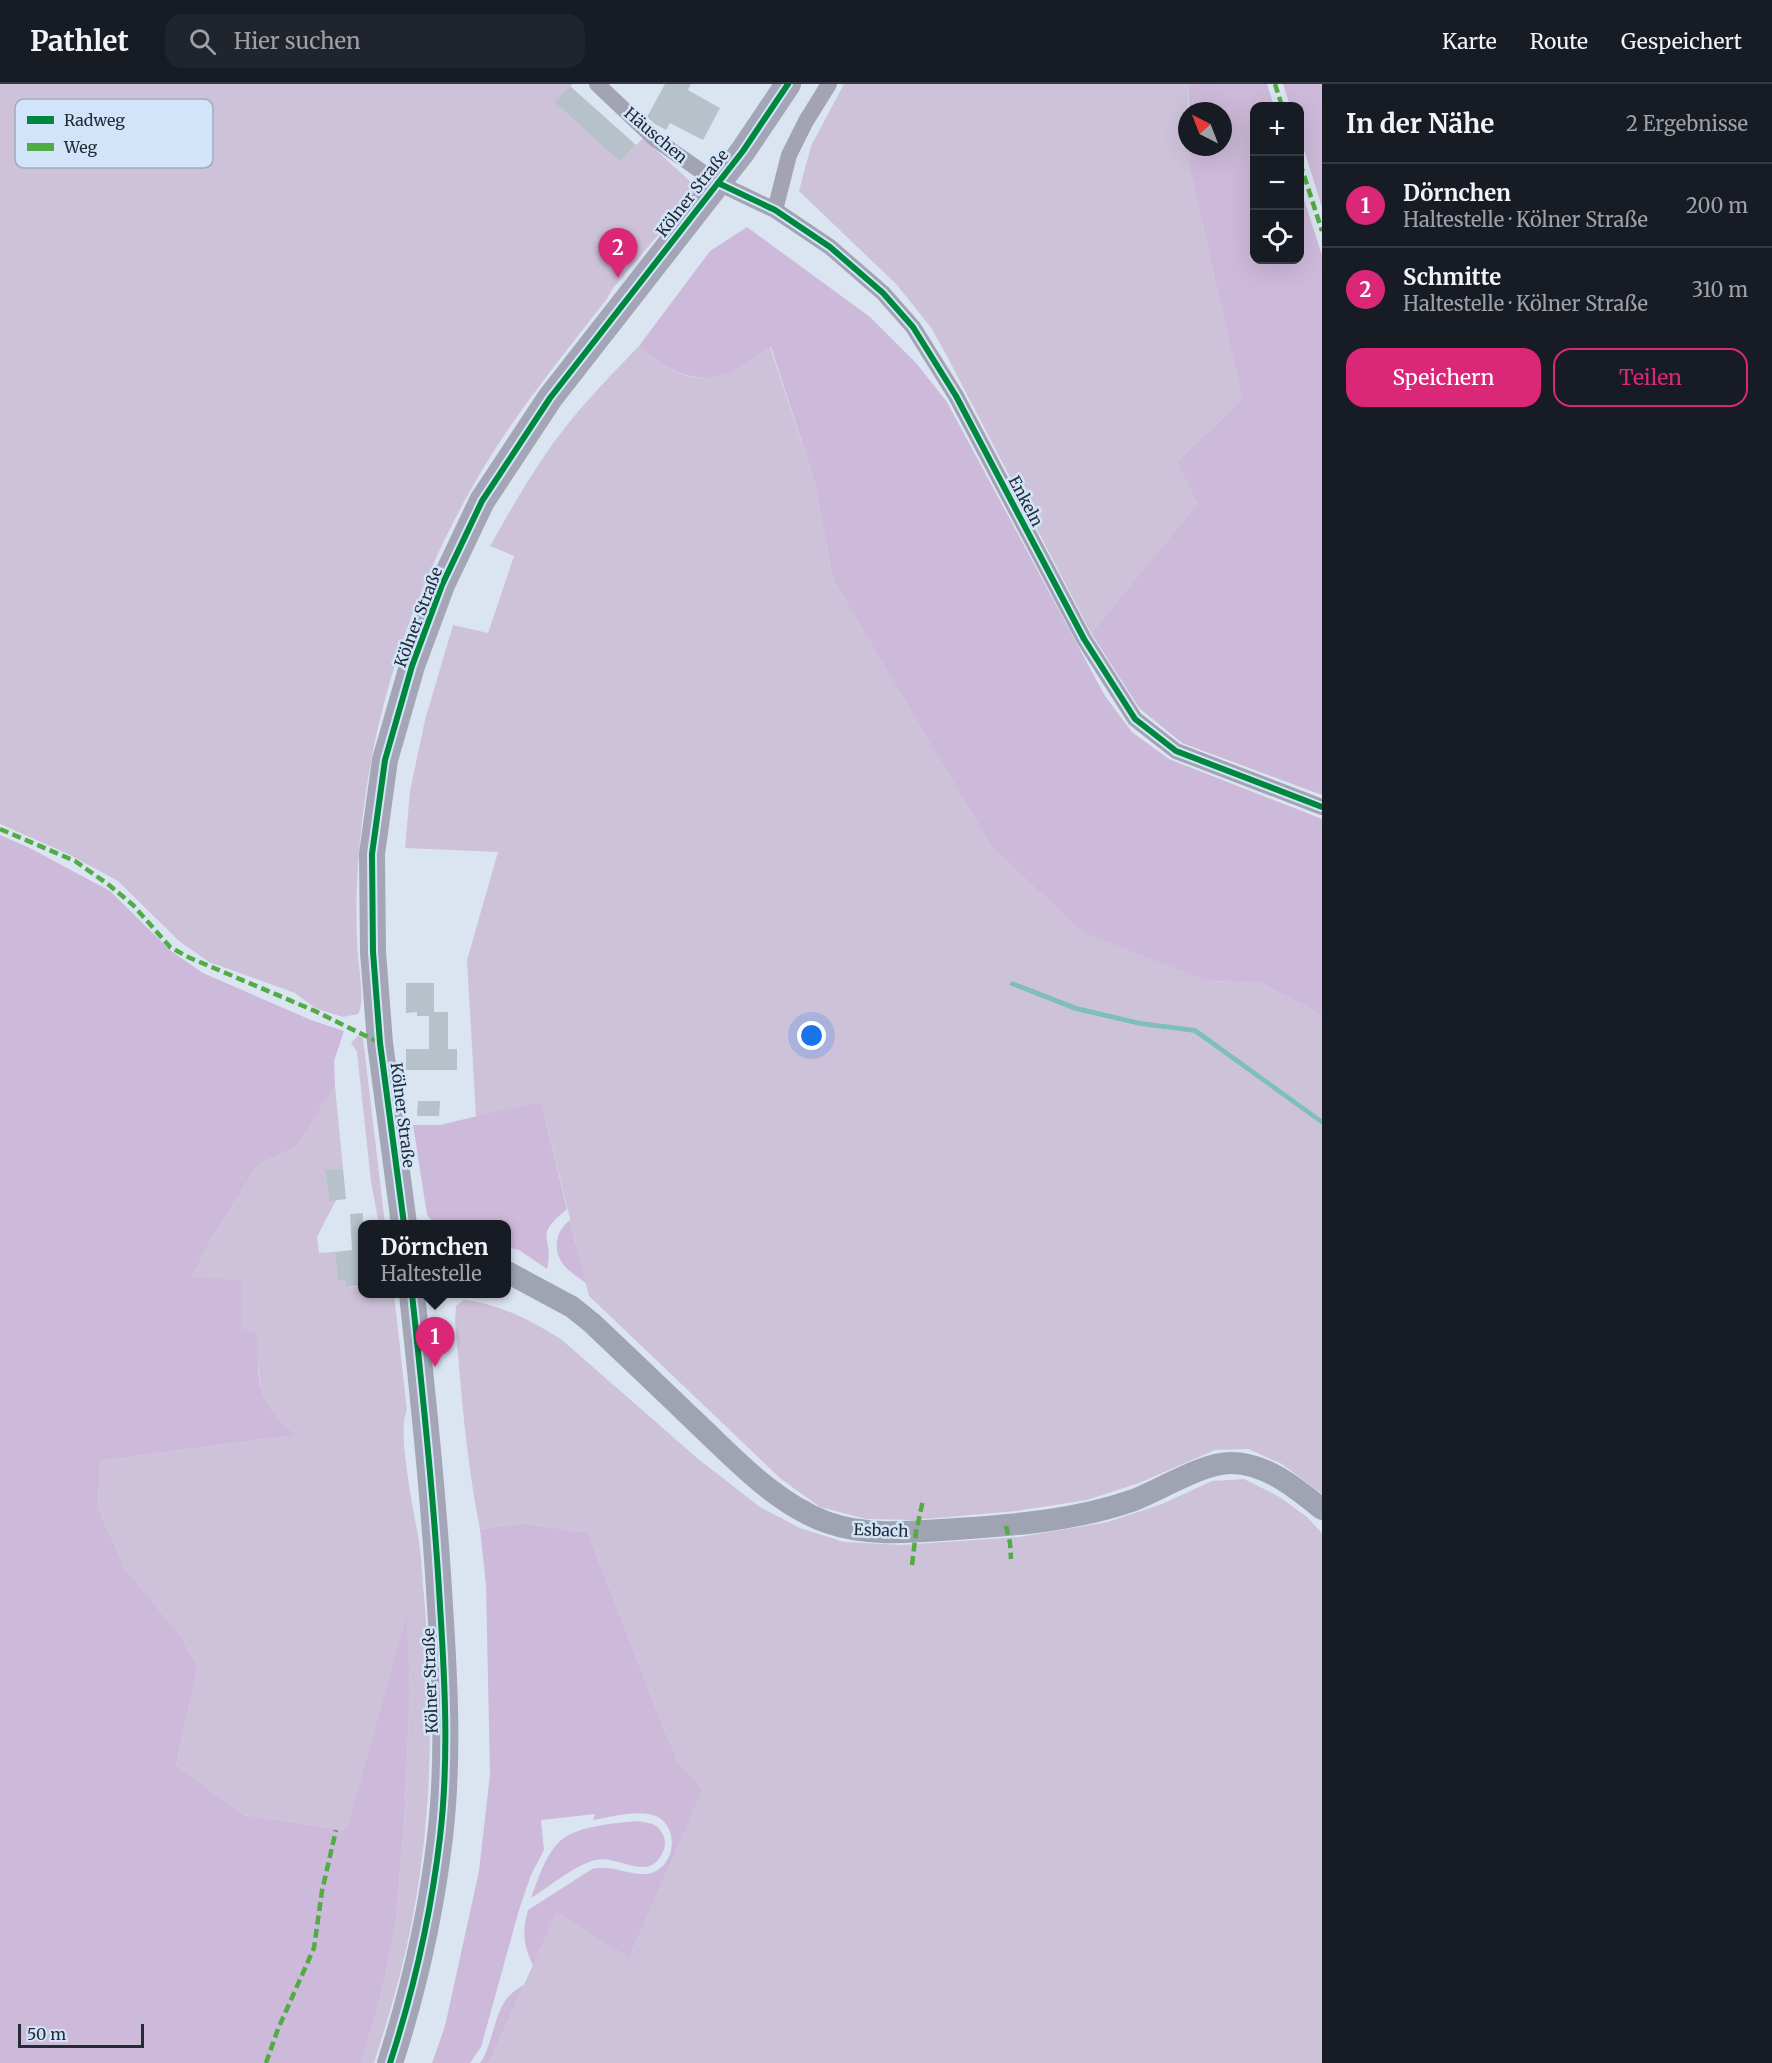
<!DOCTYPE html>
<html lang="de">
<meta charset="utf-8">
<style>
:root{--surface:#171b24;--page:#20242c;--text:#f1f3f6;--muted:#9ea1a6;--line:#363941;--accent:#db2777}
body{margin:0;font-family:Merriweather,serif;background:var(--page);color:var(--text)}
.controls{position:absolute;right:18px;top:18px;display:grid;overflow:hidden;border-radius:12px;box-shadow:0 6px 24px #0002}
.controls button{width:54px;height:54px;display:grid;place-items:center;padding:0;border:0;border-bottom:2px solid var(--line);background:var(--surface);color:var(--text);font:30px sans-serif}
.compass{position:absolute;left:1178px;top:18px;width:54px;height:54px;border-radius:50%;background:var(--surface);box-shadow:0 6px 24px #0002;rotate:318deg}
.scale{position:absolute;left:18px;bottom:15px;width:126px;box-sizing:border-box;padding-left:6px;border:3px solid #232b35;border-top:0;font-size:16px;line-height:21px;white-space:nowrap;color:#232b35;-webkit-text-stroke:4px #d2e4fa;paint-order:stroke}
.you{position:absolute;left:812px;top:952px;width:21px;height:21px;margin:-15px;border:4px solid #fff;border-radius:50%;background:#1a73e8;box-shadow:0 0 0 9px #1a73e833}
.badge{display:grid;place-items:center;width:39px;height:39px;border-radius:50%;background:var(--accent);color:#fff;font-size:20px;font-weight:700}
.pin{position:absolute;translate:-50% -50px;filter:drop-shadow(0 2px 3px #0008)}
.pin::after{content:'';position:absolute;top:32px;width:21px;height:18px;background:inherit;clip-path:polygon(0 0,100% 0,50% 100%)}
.popup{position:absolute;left:358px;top:1136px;width:153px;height:78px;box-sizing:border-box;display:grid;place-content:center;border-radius:12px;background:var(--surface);filter:drop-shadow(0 2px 4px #0005);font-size:20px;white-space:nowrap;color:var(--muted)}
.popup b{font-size:22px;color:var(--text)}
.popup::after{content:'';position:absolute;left:50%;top:100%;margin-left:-12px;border:12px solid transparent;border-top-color:var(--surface)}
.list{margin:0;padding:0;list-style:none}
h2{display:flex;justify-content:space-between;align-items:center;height:78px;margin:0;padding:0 24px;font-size:26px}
h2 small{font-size:20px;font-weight:400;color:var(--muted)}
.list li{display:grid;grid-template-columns:39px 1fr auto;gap:18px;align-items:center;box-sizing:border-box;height:84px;padding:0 24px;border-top:2px solid var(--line)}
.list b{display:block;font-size:22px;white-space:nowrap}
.list p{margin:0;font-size:20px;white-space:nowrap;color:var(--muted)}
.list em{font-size:20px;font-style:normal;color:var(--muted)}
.actions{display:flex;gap:12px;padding:18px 24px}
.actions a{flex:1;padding:14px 0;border:2px solid var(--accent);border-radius:18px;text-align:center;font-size:21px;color:var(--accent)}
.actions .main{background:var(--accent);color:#fff}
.icon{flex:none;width:33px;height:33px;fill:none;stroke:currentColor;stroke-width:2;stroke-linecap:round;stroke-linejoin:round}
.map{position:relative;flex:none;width:1322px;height:1979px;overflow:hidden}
header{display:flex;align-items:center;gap:36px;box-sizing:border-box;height:84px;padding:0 30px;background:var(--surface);border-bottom:2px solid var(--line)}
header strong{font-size:28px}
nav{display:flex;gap:33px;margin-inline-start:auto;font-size:21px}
.search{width:420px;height:54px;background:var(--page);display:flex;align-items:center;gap:15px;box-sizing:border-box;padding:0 21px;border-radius:18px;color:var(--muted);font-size:22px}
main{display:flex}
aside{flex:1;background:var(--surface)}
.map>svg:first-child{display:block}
.green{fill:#cec2da}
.forest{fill:#cdbada}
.water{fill:#81beba}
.building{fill:#b6c1c9}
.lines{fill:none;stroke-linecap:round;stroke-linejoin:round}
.street{stroke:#a3a3b2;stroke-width:16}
.secondary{stroke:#a0a3b2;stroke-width:22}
.primary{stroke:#a4a5b6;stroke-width:26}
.quiet{stroke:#53ab45;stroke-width:4.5;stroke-dasharray:9 4.5;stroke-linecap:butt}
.cycleway-casing{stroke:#d2e4fa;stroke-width:10}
.cycleway{stroke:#00873e;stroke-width:6}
.labels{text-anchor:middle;stroke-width:5;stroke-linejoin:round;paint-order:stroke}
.street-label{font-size:16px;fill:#232b35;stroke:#d2e4fa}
.key{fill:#d2e4fa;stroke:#9eacbf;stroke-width:1.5}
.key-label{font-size:16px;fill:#232b35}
</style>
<header>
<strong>Pathlet</strong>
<div class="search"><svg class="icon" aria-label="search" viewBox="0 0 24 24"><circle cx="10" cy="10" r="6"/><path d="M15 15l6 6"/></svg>Hier suchen</div>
<nav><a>Karte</a><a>Route</a><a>Gespeichert</a></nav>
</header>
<main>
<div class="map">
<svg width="1322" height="1979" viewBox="0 0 1322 1979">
<rect width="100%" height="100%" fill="#dbe5f1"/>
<g class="green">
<path d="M0,0H572L556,18L620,78L643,54L692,99L698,94L700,102L613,204L606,216C565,269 522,321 487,378C426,478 383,592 366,708C358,762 354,817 358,872C359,885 365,920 358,930L343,933L315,924L295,909L209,878L179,857L118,797L68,770L0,740Z"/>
<polygon points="844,0 1189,0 1187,63 1190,63 1190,87 1242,315 1177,378 1199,420 1091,549 948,274 932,245 897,201 799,107 811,62"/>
<path d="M639,262C691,309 716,298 770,263L814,396L833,495L911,624L1208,897L1261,899L1322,931V1035L1196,944L1141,937L1077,922L1009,901L1075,927L1140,942L1194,949L1322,1041V1410L1282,1380L1248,1365L1215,1366L1139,1399L1087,1416L1016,1427L914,1436L866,1435L820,1423L781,1395L589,1212L541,1017L476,1033L467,876L498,768L405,764L410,707L425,636L453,541L488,549L514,472L490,462C507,432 524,402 543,374C570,333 605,297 639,262Z"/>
<polygon points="358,952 363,954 385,1140 379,1140 371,1098 357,968 351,959"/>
<path d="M335,1002L343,1085L325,1087L329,1116H336L317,1153L319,1169L335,1168L338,1196H345L346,1203L363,1202L364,1211L394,1210L407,1327C396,1346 415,1432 419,1457C422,1480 423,1502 425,1525C434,1633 432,1741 410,1847C401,1892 388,1935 374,1979H361L378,1924L395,1846L404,1743L410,1608L407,1535L346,1746L244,1731L176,1681L198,1583L182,1554L125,1484L98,1424L100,1377L295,1351L277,1334L267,1319L261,1305L258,1281L241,1247L190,1193L211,1155L258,1081L296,1063Z"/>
<path d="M464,1216C498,1219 534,1238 562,1256L697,1374L760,1423L800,1444L844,1458L902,1461L1019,1453L1108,1438L1162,1420L1212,1397L1244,1395L1278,1412L1307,1433L1322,1449V1979H489L557,1827L629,1874L701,1706L678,1677L662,1640L588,1449L524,1439L480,1445C466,1376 461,1306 455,1236L456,1222Z"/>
</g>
<g class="forest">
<polygon points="1189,0 1267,0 1274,22 1254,22 1254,176 1300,176 1300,103 1322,171 1322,711 1182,659 1139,624 1091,549 1198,420 1177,378 1242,315 1190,87 1190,63 1223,63 1223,27 1189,27"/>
<polygon points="1283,0 1322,0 1322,123 1300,53 1300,22 1290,22"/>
<path d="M747,143L870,233L917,280L947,318L1105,612L1132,648L1169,675L1322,735V931L1261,899L1208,897L1082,848L992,762L833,495L814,396L771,263C760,269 750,277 739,283C700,305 669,289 639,262L710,167Z"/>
<path d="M0,751L28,763L110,807L171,867L203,889L311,936L344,947L334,977L335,1002L296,1063L258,1081L211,1155L191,1193L242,1196L241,1247L257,1249C258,1299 256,1317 296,1351L100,1377L98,1424L125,1484L182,1554L198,1583L176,1681L244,1731L346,1746L407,1532L410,1608L404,1743L395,1846L378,1924L361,1979H0Z"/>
<path d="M541,1017L567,1125C531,1155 555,1150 547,1185L519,1166L507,1163V1140H435L427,1131L413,1041H440Z"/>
<path d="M570,1136L586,1199C578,1193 569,1188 563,1180C552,1166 556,1146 570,1136Z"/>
<path d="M524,1439L588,1449L662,1640L678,1677L702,1706L629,1874L557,1828L533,1881C523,1862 522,1846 528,1826L592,1785C615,1779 637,1797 656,1787C679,1774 677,1735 649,1730C631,1727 611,1733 593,1736L595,1730L541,1736L544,1766L531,1791L519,1826L481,1963L470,1979H432L445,1942L479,1787L490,1690L486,1502L480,1445Z"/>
<path d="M638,1737L653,1740C660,1744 665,1751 665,1759C665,1765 662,1771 658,1776C642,1794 616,1771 596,1776C575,1781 550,1802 531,1814C538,1795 544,1774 558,1759C573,1742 616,1739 638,1737Z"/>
<path d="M524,1901L489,1979H480C494,1959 494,1924 512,1909C515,1906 520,1903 524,1901Z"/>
</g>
<polygon class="water" points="1012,897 1077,922 1141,937 1196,944 1322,1035 1322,1041 1194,949 1140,942 1075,927 1009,901"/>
<g class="building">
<polygon points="665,0 691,0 688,6 720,24 703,56 670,39 666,46 655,40 647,33"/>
<polygon points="570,2 636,61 620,78 555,18"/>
<polygon points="406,899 434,899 434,928 448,928 448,965 457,965 457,986 406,986 406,965 429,965 429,932 417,932 417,928 406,929"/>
<polygon points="418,1017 440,1017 439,1032 417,1032"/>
<polygon points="343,1085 346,1115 329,1117 325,1086"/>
<polygon points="363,1129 363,1201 346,1203 345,1196 338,1196 335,1168 352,1166 350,1130"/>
</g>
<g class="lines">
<g class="street">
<polyline points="597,0 655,55 718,99 775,126 830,163 883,209 913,243 956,312 1084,555 1135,635 1176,667 1322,723"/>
<polyline points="775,126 789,71 806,37 829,0"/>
</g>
<path class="secondary" d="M507,1188L572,1223L592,1239C629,1274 665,1308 701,1343C738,1378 777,1420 826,1438C867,1453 913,1448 956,1445C1017,1441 1077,1436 1134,1416C1162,1405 1202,1379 1231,1379C1266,1379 1296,1404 1322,1425"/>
<g class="primary">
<polyline points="404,1140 380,959 373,868 372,770 385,676 412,582 442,501 482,417 550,314 743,67 788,0"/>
<path d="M390,1979C414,1905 431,1830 440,1753C449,1676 445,1599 440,1522C434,1417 423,1313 412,1210"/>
</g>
<g class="quiet">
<polyline points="1275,0 1282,22"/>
<polyline points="1300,79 1322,147"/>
<polyline points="0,745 75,777 109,801 133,821 170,863 188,873 315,927 380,959"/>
<polyline points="1006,1442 1010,1459 1011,1475"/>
<polyline points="912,1481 916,1448 923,1416"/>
<polyline points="266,1979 278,1945 314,1864 322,1807 336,1746"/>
</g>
<g class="cycleway-casing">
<g id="cycleway">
<polyline points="718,99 775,126 830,163 883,209 913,243 956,312 1084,555 1135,635 1176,667 1322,723"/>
<polyline points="404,1140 380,959 373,868 372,770 385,676 412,582 442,501 482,417 550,314 743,67 788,0"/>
<path d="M390,1979C414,1905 431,1830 440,1753C449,1676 445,1599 440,1522C434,1417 423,1313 412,1210"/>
</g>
</g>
<use href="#cycleway" class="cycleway"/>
</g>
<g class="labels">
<g class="street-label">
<text transform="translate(656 51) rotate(40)" y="6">Häuschen</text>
<text transform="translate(692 109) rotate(-52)" y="6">Kölner Straße</text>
<text transform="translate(1026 417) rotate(62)" y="6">Enkeln</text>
<text transform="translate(418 533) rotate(-69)" y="6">Kölner Straße</text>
<text transform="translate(403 1031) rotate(83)" y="6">Kölner Straße</text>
<text transform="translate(881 1446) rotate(2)" y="6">Esbach</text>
<text transform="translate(430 1597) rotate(-92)" y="6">Kölner Straße</text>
</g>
</g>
<rect x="15" y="15" width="198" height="69" rx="9" class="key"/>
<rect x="27" y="32" width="27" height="8" fill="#00873e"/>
<rect x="27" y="59" width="27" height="8" fill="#53ab45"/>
<g class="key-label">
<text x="64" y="42">Radweg</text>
<text x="64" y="69">Weg</text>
</g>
</svg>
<div class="controls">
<button>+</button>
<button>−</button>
<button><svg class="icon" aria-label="locate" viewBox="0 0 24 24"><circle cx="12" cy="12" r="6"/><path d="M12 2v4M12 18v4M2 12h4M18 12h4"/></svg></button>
</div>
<svg class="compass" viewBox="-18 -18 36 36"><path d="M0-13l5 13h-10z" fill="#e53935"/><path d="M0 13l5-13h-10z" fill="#9ea1a6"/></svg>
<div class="scale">50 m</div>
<div class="you"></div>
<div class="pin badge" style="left:435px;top:1283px">1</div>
<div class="popup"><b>Dörnchen</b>Haltestelle</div>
<div class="pin badge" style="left:618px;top:194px">2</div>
</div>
<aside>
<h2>In der Nähe<small>2 Ergebnisse</small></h2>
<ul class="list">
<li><span class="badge">1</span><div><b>Dörnchen</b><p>Haltestelle · Kölner Straße</p></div><em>200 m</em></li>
<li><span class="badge">2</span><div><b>Schmitte</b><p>Haltestelle · Kölner Straße</p></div><em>310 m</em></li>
</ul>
<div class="actions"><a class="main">Speichern</a><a>Teilen</a></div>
</aside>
</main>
